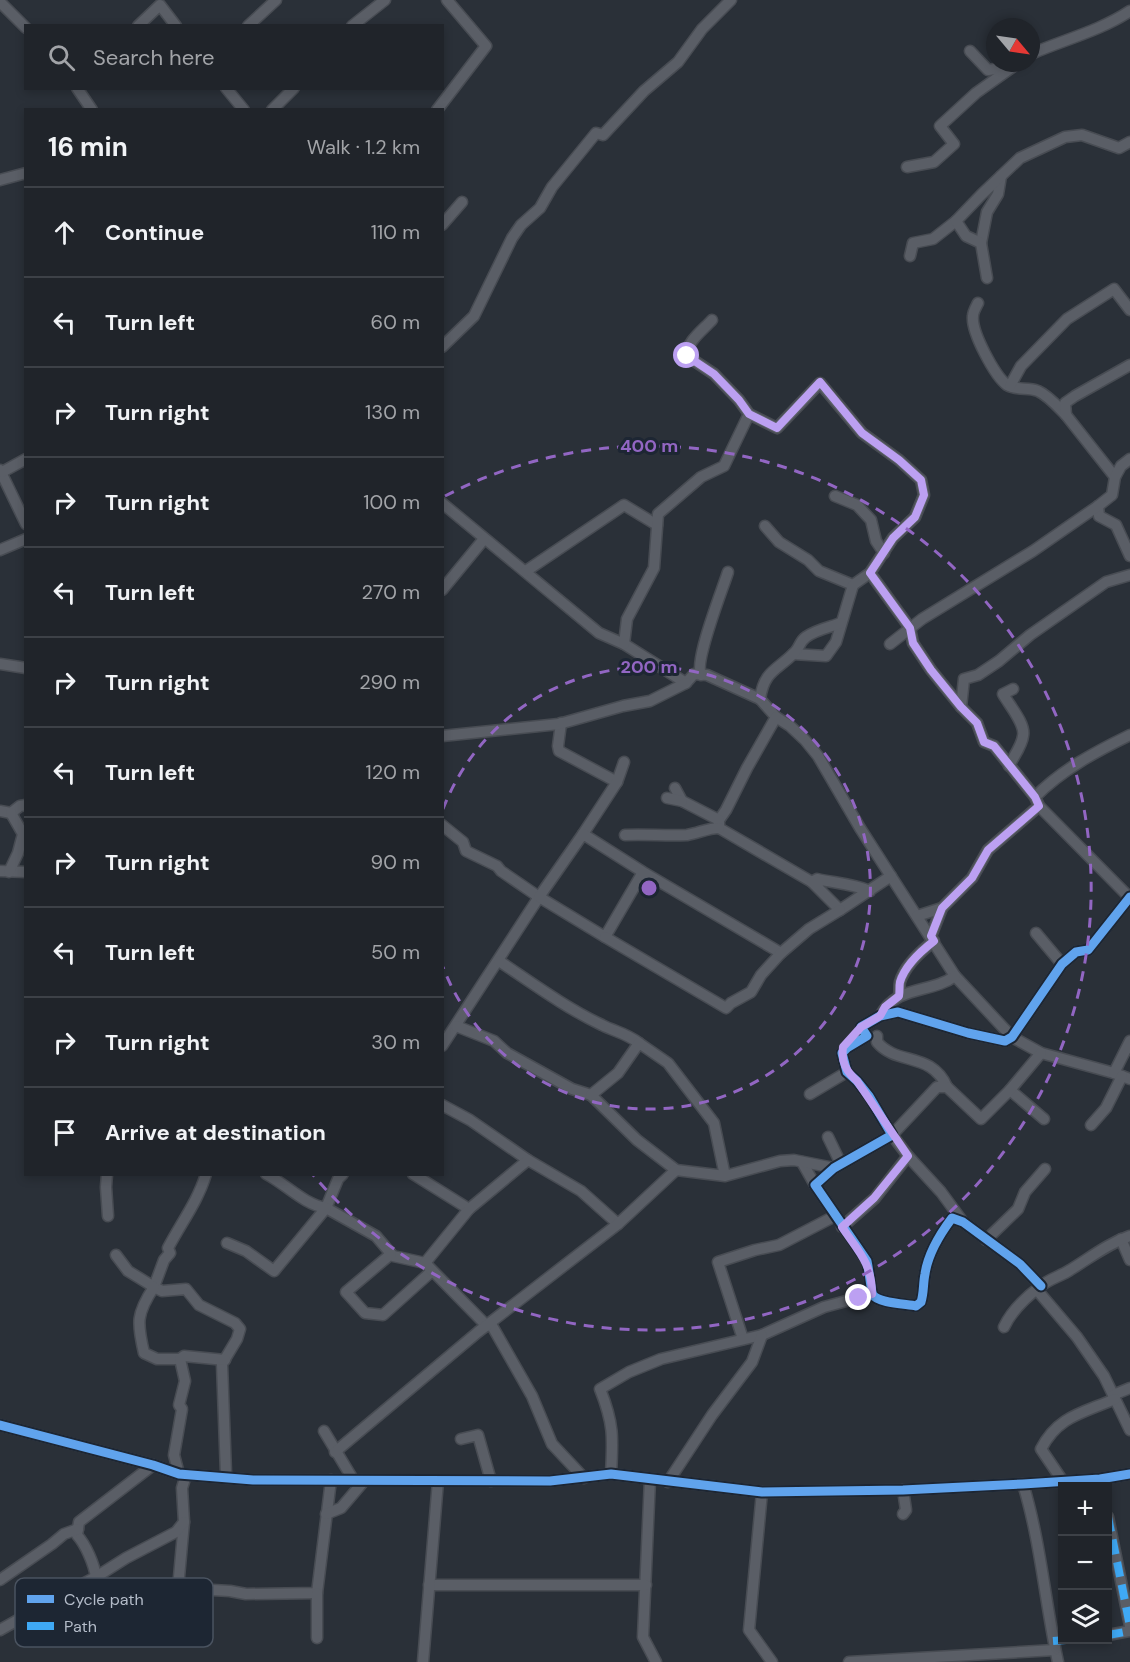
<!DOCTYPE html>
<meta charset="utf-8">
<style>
:root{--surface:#20242a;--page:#282c32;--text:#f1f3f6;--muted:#a2a4a8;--line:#3d4147}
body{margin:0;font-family:"DM Sans",sans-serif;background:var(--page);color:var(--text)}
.controls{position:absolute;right:18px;bottom:18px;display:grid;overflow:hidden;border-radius:0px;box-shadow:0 3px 9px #0003}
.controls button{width:54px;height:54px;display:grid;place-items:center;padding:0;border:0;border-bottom:2px solid var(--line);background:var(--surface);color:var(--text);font:30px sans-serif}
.compass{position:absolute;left:986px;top:18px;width:54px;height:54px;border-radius:50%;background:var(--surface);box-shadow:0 3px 9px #0003;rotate:119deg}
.stop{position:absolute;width:18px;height:18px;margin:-14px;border:4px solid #bca0f2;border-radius:50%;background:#fff}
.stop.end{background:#bca0f2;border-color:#fff;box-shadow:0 2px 6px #0008}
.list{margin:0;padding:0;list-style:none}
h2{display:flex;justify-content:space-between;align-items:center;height:78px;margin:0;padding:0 24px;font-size:26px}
h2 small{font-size:20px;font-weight:400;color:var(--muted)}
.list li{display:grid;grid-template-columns:39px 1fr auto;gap:18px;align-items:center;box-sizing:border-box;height:90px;padding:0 24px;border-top:2px solid var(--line)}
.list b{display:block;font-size:22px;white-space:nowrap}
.list em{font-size:20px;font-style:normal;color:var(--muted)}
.icon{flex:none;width:33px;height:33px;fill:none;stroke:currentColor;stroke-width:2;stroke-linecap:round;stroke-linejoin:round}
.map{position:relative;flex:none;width:1130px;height:1662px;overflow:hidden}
.search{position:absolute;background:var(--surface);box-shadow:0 3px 9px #0003;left:24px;top:24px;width:420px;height:66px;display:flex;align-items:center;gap:15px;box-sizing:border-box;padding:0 21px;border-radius:0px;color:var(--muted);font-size:22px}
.panel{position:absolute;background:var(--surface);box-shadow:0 3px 9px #0003;left:24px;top:108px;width:420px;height:1068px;border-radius:0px}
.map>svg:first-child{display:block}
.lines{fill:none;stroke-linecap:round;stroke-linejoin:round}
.minor-casing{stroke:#484c53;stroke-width:13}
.minor{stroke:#5a5e66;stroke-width:10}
.quiet{stroke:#3fa9f5;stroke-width:8;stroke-dasharray:15 8;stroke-linecap:butt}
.cycleway-casing{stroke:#1d2633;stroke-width:13}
.cycleway{stroke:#60a3ed;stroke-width:9}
.route{stroke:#bca0f2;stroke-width:8}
.ring{fill:none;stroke:#9266c3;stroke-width:3;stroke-dasharray:10 8}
.key{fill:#1d2633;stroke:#4a5360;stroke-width:1.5}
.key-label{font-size:16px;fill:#b4bcc9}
.centre{fill:#9266c3;stroke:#1d2633;stroke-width:3}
.ring-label{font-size:18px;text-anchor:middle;font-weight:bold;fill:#9266c3;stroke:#1d2633;stroke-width:6;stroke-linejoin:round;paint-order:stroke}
</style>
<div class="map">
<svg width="1130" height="1662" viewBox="0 0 1130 1662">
<rect width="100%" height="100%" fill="#2a3038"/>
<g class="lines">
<g class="minor-casing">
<g id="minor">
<polyline points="0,2 26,28"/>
<polyline points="138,26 160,5 176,26"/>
<polyline points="248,26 276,0"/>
<polyline points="352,26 385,0"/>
<polyline points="970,51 988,70 1009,67"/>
<path d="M1031,54C1063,40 1100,31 1130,11"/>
<polyline points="77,88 92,110"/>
<polyline points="226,88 244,110"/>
<polyline points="272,110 294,88"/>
<polyline points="437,110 486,46 447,0"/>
<polyline points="907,167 934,162 954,144 940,126 976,93 1014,66"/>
<polyline points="0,180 26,173"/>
<polyline points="442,225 462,202"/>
<polyline points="981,243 987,212 998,194 1001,176"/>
<polyline points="910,256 913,243 933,239 956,221"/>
<polyline points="987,278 981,243 966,236 956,221 982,194 1020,158 1065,137 1082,135 1119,148 1130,142"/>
<path d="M978,303C976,307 973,312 973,316C971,332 995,376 1007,385C1018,391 1027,387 1038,391C1049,396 1058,407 1066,415"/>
<path d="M712,320C703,330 686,342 687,356L714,374L739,400L749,414"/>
<polyline points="442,347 474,316 512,238 521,225 540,208 552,187 596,133 603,135 644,91 678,62 702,29 731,0"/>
<polyline points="1010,386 1021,366 1067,319 1114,289 1130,310"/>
<polyline points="0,470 26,524"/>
<polyline points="2,472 26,459"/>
<polyline points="1115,477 1066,415 1065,403 1075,396 1130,365"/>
<polyline points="835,496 857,505 871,520 876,541 884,553"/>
<polyline points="442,503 599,633 624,644 686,683 694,674 707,675 760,699 776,717 790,726 805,740 818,756 860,828 955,976 1012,1037 1041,1053 1114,1073 1130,1079"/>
<polyline points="1098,506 1099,516 1116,525 1130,556"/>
<polyline points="765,526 779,542 808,560 819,571 853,585"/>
<polyline points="0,550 26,539"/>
<polyline points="526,571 624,505 657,525"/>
<polyline points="870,573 910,628 913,643 931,670 961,707 977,723 984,742 994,746 1035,797 1039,806 1130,898"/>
<polyline points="442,590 484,539"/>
<polyline points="624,644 627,619 654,568 658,514 701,477 724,466 749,414 777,428 820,383 862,433 899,460 921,480 924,495 915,517 893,538 870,573 853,585 836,642 826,656 793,654"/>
<polyline points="890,644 922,619 1033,551 1098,506 1112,495 1115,477 1121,466 1130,459"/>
<polyline points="0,664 26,668"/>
<path d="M701,675C694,661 722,591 728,572"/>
<path d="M760,699C764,670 778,670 795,652C800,647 800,641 806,637C815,630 830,627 841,623"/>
<polyline points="961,707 964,679 978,675 999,661 1030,635 1106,582 1130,575"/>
<polyline points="776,717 747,768 726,810 719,820 719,828 812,882"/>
<polyline points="561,723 558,746 559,751 617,782"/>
<polyline points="442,736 559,724 623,706 650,701 686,683"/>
<path d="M1009,766C1013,757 1022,746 1023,736C1026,724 1009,705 1003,694L1013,689"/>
<polyline points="675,788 682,801 719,820"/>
<path d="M1035,797C1061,770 1097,751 1130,735"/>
<polyline points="667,798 682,801"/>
<polyline points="0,811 11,813 20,806 26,805"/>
<polyline points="442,825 463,842 466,851 497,866 501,871 539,897 442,1046"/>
<polyline points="583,834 617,782 624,762"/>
<path d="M625,835C646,834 666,836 687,835C699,833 708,828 719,828"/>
<polyline points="0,871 26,872"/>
<polyline points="9,872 18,853 23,834 11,813"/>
<polyline points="643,872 605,937 539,897 583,834 643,872 781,953"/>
<path d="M870,891C853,884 835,883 817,879L812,882L840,910L891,876"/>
<polyline points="917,916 942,908 972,878 988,850 1039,806"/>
<polyline points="1036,933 1062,964"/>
<polyline points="931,936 942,908"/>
<polyline points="605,937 726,1008 731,1003 751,992 761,975 781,953 809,929 840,910"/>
<path d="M499,961C532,983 566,1008 602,1025C616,1032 626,1033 639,1043"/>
<path d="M899,996C900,991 899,986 900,982C905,965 921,951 934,941"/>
<path d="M880,1016C898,984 931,994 955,976"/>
<polyline points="456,1026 494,1041 507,1053 572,1089 591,1095"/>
<path d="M877,1036V1042C897,1066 931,1051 947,1087"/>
<polyline points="1114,1073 1130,1041"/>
<polyline points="1010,1090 1044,1119"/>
<polyline points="810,1094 847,1072"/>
<polyline points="442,1105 470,1120 528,1160"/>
<polyline points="1091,1125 1106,1108 1122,1076"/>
<polyline points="828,1137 841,1164"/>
<polyline points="908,1156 941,1192 963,1222"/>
<polyline points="802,1162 815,1185"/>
<polyline points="107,1174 106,1187 108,1216"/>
<path d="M206,1174C198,1201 181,1223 168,1248L170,1253L164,1260L154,1287L162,1291L186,1289L199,1305L235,1323L240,1329L237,1339L222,1364L226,1474L223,1477"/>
<polyline points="343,1174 338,1179 326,1208 376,1236 393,1256 425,1263"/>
<polyline points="413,1174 469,1209"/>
<polyline points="725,1176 714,1123 668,1063 639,1043 618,1073 591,1095 637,1140 676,1170 725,1176 780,1161 794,1160 834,1168"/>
<polyline points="842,1227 875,1198 908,1156 892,1135 937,1087 947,1087 981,1119 1010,1090 1041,1053"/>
<polyline points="1121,1239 1130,1260"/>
<polyline points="986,1240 1018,1209 1025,1192 1045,1169"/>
<path d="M227,1243L246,1251L274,1271L326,1208C303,1204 286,1184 266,1174"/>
<polyline points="391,1254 346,1292 365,1313 383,1315 432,1271"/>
<path d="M116,1255L128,1271L154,1287C136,1314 137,1323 144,1353L157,1359H180"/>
<path d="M1041,1286L1020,1264L963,1222L952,1218C940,1234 928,1253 925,1274C923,1283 924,1293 921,1302L916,1306C906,1304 878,1303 873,1295C871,1292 869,1269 867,1261L815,1185L834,1168L892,1135L869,1096L857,1081L847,1072L842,1053L847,1048L867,1036L861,1027L880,1016L898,1012L968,1033L1005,1041L1012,1037L1062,964L1076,952L1088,950L1130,897"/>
<polyline points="1037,1290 1077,1337 1104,1376 1130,1430"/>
<polyline points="491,1324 532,1396 552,1444 584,1478"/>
<polyline points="487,1326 425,1263 469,1209 528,1160 581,1191 618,1224"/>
<path d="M1004,1327C1012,1310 1026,1297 1041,1286C1049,1279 1061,1276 1070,1270C1090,1258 1107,1244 1130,1236"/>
<polyline points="743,1339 718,1262 755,1250 779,1245 835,1216"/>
<polyline points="1113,1395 1130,1388"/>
<polyline points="0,1425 153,1465 179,1474 253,1480 550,1481 611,1474 762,1492 903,1490 1023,1484 1100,1479 1130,1474"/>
<polyline points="324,1431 354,1481"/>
<polyline points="461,1439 478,1435 491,1481"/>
<polyline points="335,1452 478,1332 618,1224 676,1170"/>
<polyline points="179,1474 174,1455 182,1409 179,1405 185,1381 180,1359 184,1356 225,1360"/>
<path d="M611,1474C613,1438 614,1424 600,1389L629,1372L661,1359L762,1335L824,1307L872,1294"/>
<polyline points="186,1475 182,1488 184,1522 178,1588 230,1591 246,1594 317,1593 331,1480"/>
<polyline points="650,1479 643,1637 656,1662"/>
<path d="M1062,1480L1041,1449C1058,1416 1083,1413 1115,1399"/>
<polyline points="668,1482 712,1415 752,1362 762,1335"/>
<path d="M1023,1484C1041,1543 1045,1603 1058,1662"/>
<polyline points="903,1490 906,1510 903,1514"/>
<polyline points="762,1492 749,1630 772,1662"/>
<polyline points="326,1514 341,1508 364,1481"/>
<polyline points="1108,1517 1130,1626"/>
<path d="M96,1577C94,1564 86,1545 77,1535L79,1522L153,1465"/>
<polyline points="0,1580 52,1544 64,1534 78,1529"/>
<polyline points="429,1585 646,1585"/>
<polyline points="0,1630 59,1597 67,1597 75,1588 96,1577 126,1558 176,1532 184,1522"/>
<polyline points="1108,1635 1130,1631"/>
<polyline points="317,1638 317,1593"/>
<polyline points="423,1662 438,1481"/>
<polyline points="849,1662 1055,1650"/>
</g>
</g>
<use href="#minor" class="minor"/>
<g class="quiet">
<polyline points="1108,1517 1130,1626"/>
<polyline points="1108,1635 1130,1631"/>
<polyline points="1053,1641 1066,1640"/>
</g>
<g class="cycleway-casing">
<g id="cycleway">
<path d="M1041,1286L1020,1264L963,1222L952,1218C940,1234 928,1253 925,1274C923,1283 924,1293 921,1302L916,1306C906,1304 878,1303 873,1295C871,1292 869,1269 867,1261L815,1185L834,1168L892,1135L869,1096L857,1081L847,1072L842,1053L847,1048L867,1036L861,1027L880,1016L898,1012L968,1033L1005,1041L1012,1037L1062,964L1076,952L1088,950L1130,897"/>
<polyline points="0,1425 153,1465 179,1474 253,1480 550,1481 611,1474 762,1492 903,1490 1023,1484 1100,1479 1130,1474"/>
</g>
</g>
<use href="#cycleway" class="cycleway"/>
</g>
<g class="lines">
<path class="route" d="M687,356L714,374L739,400L749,414L777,428L820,382L862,433L899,460L921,480L924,495L915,517L893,538L870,573L910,628L913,643L931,670L961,707L977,723L984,742L994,746L1035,797L1039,806L988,850L972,878L942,908L931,936L934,941C921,951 905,965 900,982C899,987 900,991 899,996L885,1007L880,1016L861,1027L843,1047C841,1062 846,1071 857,1081L908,1156L874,1198L842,1227C858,1251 872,1263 872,1294L859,1298"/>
</g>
<g class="ring">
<path d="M443 809A221 221 0 1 1 443 967"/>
<path d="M445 496A442 442 0 1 1 313 1175"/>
</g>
<rect x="15" y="1578" width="198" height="69" rx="9" class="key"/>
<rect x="27" y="1595" width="27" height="8" fill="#60a3ed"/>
<rect x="27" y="1622" width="27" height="8" fill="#3fa9f5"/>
<g class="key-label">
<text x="64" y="1605">Cycle path</text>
<text x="64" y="1632">Path</text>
</g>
<circle cx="649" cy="888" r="9" class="centre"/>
<g class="ring-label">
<text x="649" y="452">400 m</text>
<text x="649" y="673">200 m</text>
</g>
</svg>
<div class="controls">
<button>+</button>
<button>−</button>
<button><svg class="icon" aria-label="layers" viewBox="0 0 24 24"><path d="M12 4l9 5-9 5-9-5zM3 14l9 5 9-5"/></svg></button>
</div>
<svg class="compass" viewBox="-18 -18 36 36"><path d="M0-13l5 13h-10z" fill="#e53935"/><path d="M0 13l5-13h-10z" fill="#a2a4a8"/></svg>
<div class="stop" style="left:687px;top:356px"></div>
<div class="stop end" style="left:859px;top:1298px"></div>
<div class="search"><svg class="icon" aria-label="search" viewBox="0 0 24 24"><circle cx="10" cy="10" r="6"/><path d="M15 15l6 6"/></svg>Search here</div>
<section class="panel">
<h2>16 min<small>Walk · 1.2 km</small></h2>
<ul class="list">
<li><svg class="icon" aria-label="ahead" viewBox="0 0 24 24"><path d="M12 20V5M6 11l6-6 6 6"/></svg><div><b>Continue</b></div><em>110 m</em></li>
<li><svg class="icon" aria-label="left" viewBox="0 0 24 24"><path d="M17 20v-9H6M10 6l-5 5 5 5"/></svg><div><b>Turn left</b></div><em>60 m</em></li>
<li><svg class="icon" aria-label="right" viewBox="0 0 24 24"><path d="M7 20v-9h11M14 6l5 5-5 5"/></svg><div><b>Turn right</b></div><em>130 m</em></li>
<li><svg class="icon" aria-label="right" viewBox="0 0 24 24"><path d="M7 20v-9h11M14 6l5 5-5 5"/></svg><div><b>Turn right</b></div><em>100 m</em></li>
<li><svg class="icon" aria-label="left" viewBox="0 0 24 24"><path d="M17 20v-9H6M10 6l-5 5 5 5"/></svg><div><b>Turn left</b></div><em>270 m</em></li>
<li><svg class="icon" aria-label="right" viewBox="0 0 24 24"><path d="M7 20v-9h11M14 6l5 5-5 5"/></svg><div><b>Turn right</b></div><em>290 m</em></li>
<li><svg class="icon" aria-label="left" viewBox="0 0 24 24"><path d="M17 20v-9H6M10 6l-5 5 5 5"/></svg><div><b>Turn left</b></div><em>120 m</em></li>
<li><svg class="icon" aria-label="right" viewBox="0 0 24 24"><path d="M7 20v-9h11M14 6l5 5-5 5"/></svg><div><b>Turn right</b></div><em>90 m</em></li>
<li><svg class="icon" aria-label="left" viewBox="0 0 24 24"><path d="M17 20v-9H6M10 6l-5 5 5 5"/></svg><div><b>Turn left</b></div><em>50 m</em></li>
<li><svg class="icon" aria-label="right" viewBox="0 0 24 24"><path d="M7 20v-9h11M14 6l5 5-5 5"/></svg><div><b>Turn right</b></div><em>30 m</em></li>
<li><svg class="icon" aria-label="arrive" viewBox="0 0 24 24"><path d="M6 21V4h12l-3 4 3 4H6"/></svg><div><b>Arrive at destination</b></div></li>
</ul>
</section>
</div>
